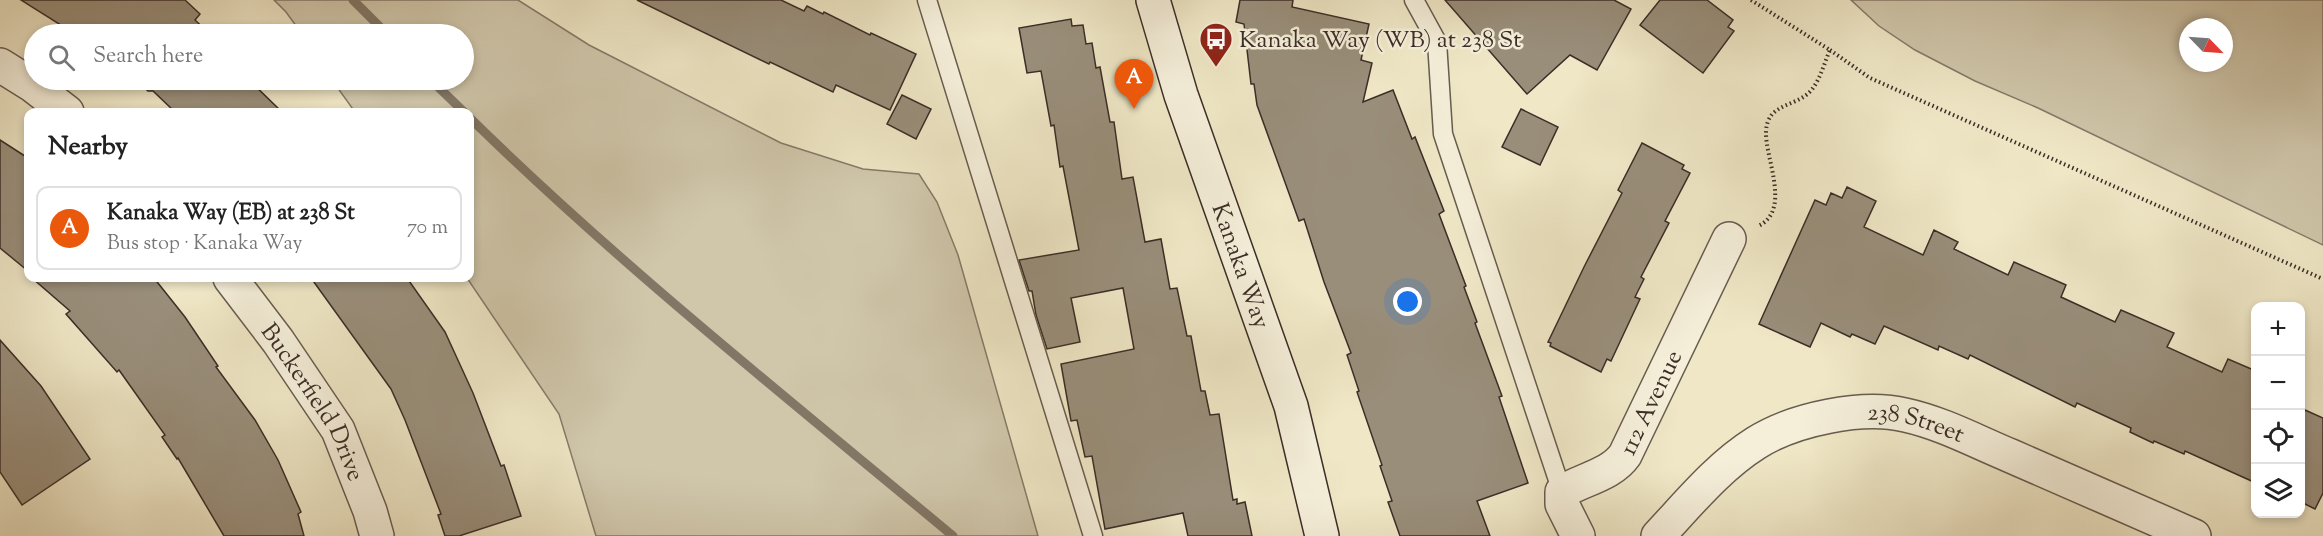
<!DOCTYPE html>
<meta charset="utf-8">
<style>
:root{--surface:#fff;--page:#f6f6f6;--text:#222;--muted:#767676;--line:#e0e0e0;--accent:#ea580c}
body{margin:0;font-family:"Sorts Mill Goudy",serif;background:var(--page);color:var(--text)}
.controls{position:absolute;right:18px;bottom:18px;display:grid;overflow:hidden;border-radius:12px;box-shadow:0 3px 9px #0003}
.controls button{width:54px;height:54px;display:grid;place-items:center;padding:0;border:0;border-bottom:2px solid var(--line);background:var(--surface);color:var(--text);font:30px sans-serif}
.compass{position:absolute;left:2179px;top:18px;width:54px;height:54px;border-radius:50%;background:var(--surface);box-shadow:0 3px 9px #0003;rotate:115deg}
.you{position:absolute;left:1408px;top:302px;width:21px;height:21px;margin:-15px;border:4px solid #fff;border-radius:50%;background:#1a73e8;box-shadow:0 0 0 9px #1a73e833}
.badge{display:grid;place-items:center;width:39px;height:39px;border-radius:50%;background:var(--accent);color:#fff;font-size:20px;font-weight:700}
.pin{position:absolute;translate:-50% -50px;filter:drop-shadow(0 2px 3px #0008)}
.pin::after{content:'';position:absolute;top:32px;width:21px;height:18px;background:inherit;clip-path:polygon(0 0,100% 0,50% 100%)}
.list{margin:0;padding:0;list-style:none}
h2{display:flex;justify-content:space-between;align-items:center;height:78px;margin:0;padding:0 24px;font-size:26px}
h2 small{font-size:20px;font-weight:400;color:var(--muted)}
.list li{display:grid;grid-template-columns:39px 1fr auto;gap:18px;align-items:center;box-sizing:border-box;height:84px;margin:0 12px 12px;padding:0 12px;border:2px solid var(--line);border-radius:12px}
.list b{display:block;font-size:22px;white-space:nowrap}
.list p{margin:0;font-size:20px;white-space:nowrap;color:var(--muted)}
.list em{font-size:20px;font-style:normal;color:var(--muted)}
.icon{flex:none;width:33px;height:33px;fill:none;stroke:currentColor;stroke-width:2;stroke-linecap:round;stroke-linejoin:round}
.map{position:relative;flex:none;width:2323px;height:536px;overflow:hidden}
.search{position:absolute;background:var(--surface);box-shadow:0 3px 9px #0003;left:24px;top:24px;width:450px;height:66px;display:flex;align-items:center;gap:15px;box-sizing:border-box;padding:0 21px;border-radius:33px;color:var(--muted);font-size:22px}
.panel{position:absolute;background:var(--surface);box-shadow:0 3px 9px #0003;left:24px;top:108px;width:450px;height:174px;border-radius:12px}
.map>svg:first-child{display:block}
.green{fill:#d0c7ab;stroke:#867a69;stroke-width:1.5;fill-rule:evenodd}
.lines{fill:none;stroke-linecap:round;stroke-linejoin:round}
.stream{stroke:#827766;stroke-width:9}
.building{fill:#998e7a;stroke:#3b2d27;stroke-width:1.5}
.lane-casing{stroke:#685c4f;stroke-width:21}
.street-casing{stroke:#685c4f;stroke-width:36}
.secondary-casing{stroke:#3b2d27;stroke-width:36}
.path{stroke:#3b2d27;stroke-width:4;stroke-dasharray:1.5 3;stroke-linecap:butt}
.lane{stroke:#f5efda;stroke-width:18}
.street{stroke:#f5efda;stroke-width:33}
.secondary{stroke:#f5efda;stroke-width:33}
.labels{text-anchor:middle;stroke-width:5;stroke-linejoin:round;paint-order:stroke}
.poi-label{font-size:24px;fill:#3b2d27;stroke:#f5efda;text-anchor:start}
.street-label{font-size:24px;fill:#3b2d27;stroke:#f5efda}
</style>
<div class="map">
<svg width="2323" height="536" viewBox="0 0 2323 536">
<rect width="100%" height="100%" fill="#efe7c6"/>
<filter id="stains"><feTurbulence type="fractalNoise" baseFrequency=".00333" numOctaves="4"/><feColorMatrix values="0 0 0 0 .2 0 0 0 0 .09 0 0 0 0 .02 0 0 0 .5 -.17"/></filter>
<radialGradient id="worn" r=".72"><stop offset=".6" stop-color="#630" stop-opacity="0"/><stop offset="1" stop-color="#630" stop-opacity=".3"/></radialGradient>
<g class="green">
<polygon points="274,0 518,0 589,45 781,143 863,169 919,174 937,202 958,255 1038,536 596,536 559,414 467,278 470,278 470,112 355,112 332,80 464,80 464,34 302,34 286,12"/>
<path d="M1851,0H2323V245L2038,108L1975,81L1915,50L1879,26ZM2188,27H2224V63H2188Z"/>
</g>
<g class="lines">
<g class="stream">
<polyline points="353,0 387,34"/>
<polyline points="431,80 464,112"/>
<path d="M470,118C622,267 790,400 953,536"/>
</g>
</g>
<g class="building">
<polygon points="21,0 185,0 200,14 195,20 210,34 75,34"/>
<polygon points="637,0 781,0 804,11 807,6 823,14 824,12 870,35 871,33 916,54 890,110 836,85 833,92 770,62 769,64"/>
<polygon points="1240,0 1293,0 1292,7 1369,24 1361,60 1372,63 1363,102 1393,90 1412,139 1415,137 1444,211 1439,214 1466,286 1464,287 1477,322 1475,323 1502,396 1499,397 1528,483 1477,501 1490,536 1400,536 1388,502 1392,501 1380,466 1382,465 1357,392 1359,391 1347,355 1351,353 1324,282 1304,219 1299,221 1257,105 1254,84 1251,84 1244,24 1236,22"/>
<polygon points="1445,0 1614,0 1631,9 1597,70 1570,55 1527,94"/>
<polygon points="1660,0 1707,0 1733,20 1728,27 1734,31 1703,73 1640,25"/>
<polygon points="1071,19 1072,26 1083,25 1086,44 1092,43 1096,68 1100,67 1110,122 1114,122 1122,179 1133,177 1145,242 1161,239 1170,289 1177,288 1187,336 1191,336 1201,391 1205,391 1210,415 1219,414 1233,500 1237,499 1237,504 1245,502 1252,536 1188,536 1183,513 1105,529 1092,456 1085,457 1077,420 1071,421 1061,364 1134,349 1123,288 1071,298 1080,342 1047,349 1036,315 1032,291 1029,291 1019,260 1079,250 1063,166 1060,167 1054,125 1051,126 1041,71 1027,73 1019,28"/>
<polygon points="136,80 249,80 282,112 175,112 153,91 148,91"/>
<polygon points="902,95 931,109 916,139 887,124"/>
<polygon points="1521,109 1558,127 1540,165 1502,147"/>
<polygon points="0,140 28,158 28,271 0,248"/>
<polygon points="1642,143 1684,165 1682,169 1690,173 1665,221 1669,223 1641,277 1644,279 1635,297 1640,299 1611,361 1607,359 1601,372 1550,346 1551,343 1548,342 1584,267 1622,193 1618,190"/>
<polygon points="1847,187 1876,201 1864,227 1923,255 1934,230 1958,242 1954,249 2008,275 2014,262 2066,285 2061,297 2115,322 2121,310 2174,333 2167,347 2222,372 2228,359 2256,371 2256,483 2185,451 2184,454 2154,441 2153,443 2130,432 2131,428 2077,403 2075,407 1970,355 1968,359 1939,346 1938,350 1884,326 1875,344 1852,334 1850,337 1821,323 1810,347 1759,324 1815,200 1826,205 1831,193 1842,198"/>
<polygon points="32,278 154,278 185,317 218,366 216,367 255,420 278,460 301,512 298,514 304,536 224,536 178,458 177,459 162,437 165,435 119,370 117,372 66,314 70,311"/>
<polygon points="311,278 407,278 445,332 473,393 501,466 504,465 521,516 459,536 445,536 438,515 441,514 405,420 391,389"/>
<polygon points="0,340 41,386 90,459 22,505 0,472"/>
<polygon points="2305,410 2323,418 2323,493 2315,509 2301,502 2301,420"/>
</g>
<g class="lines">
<g class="lane-casing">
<g id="lane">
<polyline points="927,0 1093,536"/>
<polyline points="1414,0 1437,42 1443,134 1562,492"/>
</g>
</g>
<g class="street-casing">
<g id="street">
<polyline points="0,65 32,85 67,112"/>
<path id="s1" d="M230,278L278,341L338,430L370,511L377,536"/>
<path id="s2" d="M1578,536L1562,504V492C1583,479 1611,475 1625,455L1729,239"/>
<path id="s3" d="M1658,536C1689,503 1718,467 1756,443C1794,419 1862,405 1905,415C1942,423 1977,442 2011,456C2072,483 2133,509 2194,536"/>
</g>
</g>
<g class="secondary-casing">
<g id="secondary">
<path id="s4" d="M1153,0L1181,95L1291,406L1322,536"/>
</g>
</g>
<g class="path">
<path d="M1751,0L1830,50C1825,61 1821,77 1813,88C1799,108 1767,101 1766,132C1765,158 1792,211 1758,226"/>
<polyline points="1830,50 1870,78 2323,279"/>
</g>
<use href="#lane" class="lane"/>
<use href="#street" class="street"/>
<use href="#secondary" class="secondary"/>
</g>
<defs>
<g id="bus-pin" transform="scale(1.725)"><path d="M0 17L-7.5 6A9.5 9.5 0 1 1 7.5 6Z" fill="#8f2418" stroke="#f5efda"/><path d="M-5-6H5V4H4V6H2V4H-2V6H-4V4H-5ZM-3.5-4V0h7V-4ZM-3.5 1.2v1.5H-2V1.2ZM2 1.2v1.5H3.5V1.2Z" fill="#fff"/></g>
</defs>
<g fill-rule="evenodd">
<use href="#bus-pin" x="1216" y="39"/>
</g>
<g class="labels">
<g class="poi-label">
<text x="1239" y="47">Kanaka Way (WB) at 238 St</text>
</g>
<g class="street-label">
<text dy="8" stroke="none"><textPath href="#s4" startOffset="280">Kanaka Way</textPath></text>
<text dy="8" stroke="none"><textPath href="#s2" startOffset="180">112 Avenue</textPath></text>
<text dy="8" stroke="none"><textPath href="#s1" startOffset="150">Buckerfield Drive</textPath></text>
<text dy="8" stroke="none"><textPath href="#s3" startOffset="302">238 Street</textPath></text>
</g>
</g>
<rect width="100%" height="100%" filter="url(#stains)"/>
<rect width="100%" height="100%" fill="url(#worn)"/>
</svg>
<div class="controls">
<button>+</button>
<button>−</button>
<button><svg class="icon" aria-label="locate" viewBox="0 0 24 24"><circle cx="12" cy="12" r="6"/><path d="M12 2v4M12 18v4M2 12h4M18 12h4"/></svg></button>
<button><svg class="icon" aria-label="layers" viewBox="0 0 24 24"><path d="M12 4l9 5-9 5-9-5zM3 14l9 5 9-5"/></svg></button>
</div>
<svg class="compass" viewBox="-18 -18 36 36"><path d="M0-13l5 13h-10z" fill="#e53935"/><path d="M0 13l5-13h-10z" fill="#767676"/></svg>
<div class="you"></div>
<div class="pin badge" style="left:1134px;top:109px">A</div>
<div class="search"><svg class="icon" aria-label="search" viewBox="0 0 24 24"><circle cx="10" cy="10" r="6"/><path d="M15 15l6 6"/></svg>Search here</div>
<section class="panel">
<h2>Nearby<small></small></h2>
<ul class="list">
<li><span class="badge">A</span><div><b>Kanaka Way (EB) at 238 St</b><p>Bus stop · Kanaka Way</p></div><em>70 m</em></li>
</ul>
</section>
</div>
